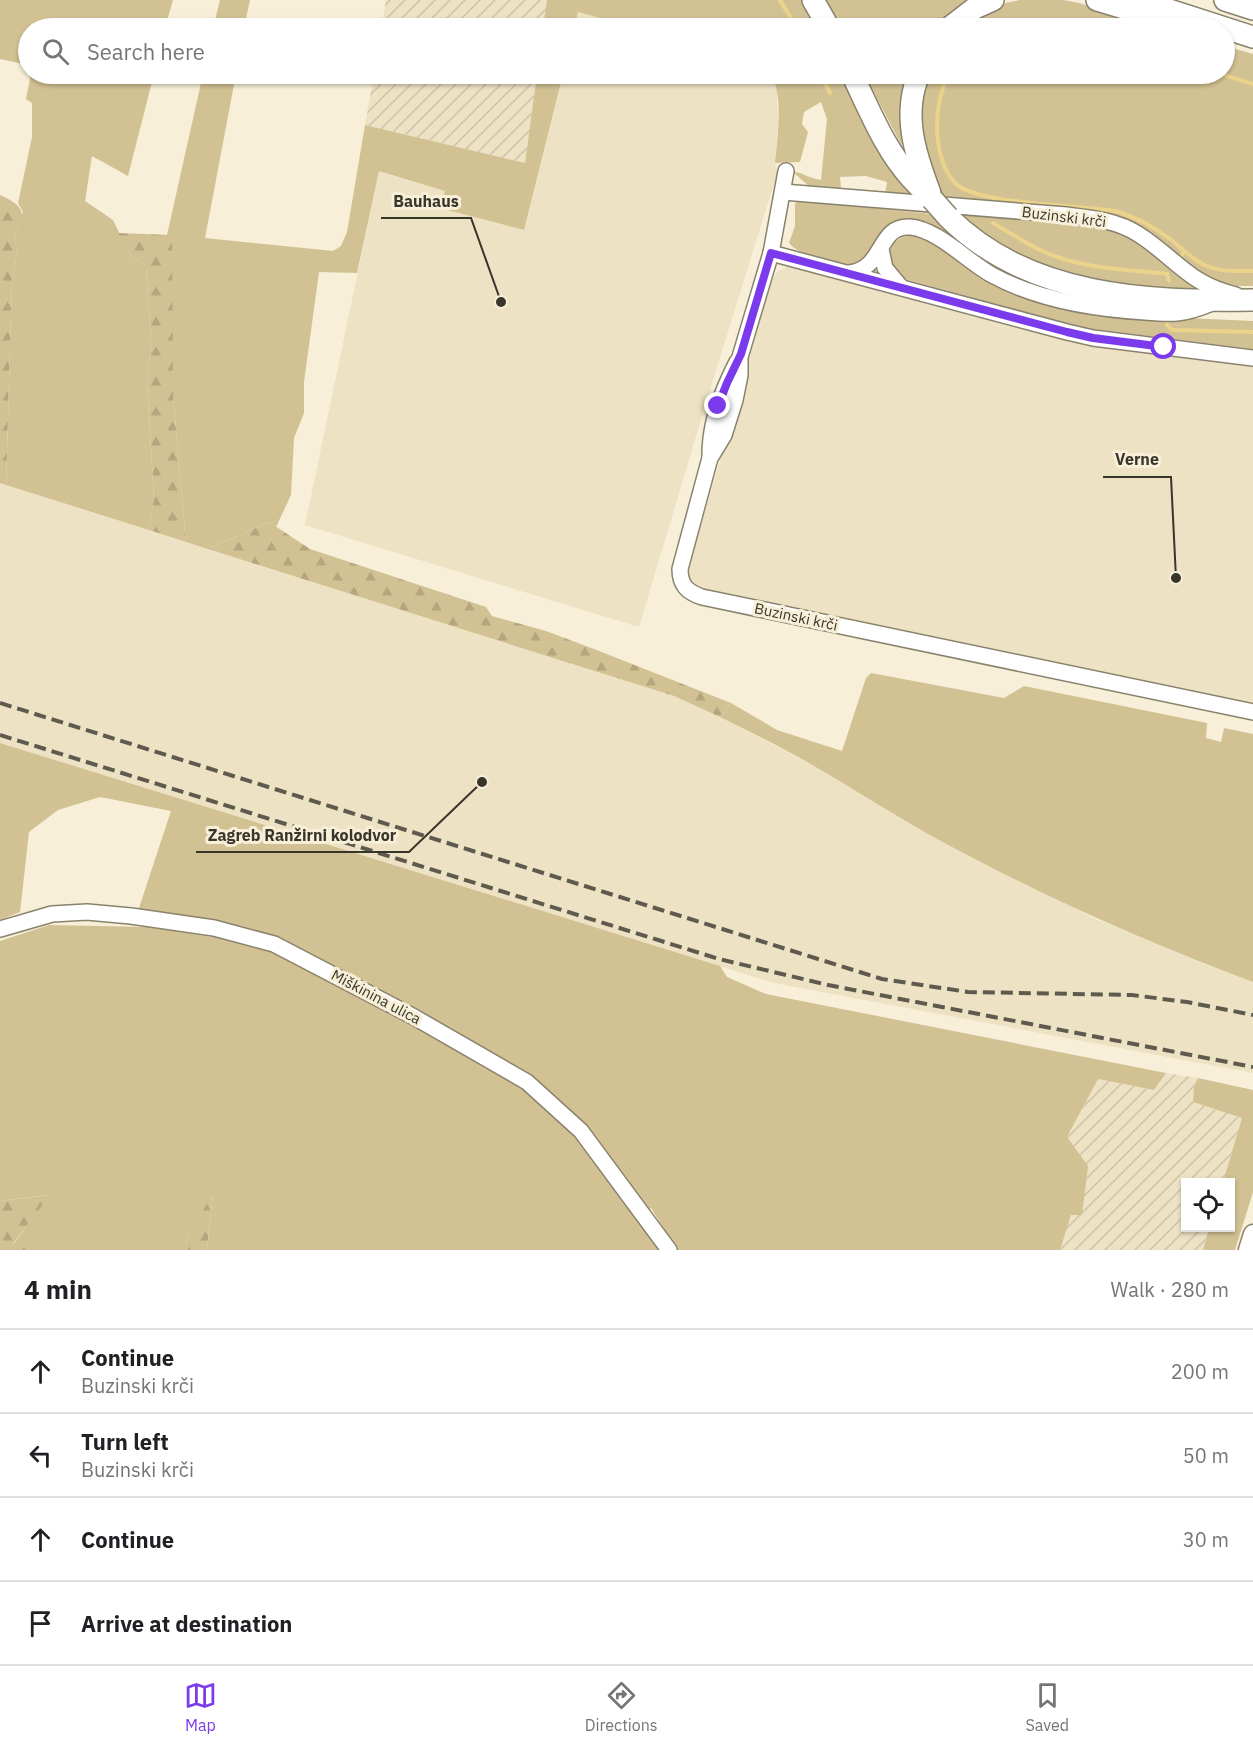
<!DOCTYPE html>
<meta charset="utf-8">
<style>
:root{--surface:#fff;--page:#f2f2f2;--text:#202124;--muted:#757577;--line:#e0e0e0;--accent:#7c3aed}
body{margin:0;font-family:"IBM Plex Sans",sans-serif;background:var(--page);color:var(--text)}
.controls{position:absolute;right:18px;bottom:18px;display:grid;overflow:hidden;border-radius:0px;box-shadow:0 2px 4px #0004}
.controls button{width:54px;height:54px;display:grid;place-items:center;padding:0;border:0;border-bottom:2px solid var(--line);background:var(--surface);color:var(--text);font:30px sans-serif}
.stop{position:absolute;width:18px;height:18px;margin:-14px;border:4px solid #7c3aed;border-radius:50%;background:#fff}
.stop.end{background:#7c3aed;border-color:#fff;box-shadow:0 2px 6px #0008}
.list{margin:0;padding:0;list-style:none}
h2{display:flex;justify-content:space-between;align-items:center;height:78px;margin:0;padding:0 24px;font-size:26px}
h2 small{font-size:20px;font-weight:400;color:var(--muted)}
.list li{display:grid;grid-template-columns:39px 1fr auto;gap:18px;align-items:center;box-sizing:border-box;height:84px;padding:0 24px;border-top:2px solid var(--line)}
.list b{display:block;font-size:22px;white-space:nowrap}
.list p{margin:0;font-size:20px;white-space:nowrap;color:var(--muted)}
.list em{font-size:20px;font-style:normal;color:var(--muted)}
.icon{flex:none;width:33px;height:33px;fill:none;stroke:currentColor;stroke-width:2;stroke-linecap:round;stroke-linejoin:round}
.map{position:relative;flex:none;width:1253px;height:1250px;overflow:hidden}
.search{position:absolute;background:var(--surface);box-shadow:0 2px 4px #0004;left:18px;right:18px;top:18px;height:66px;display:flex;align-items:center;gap:15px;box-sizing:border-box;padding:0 21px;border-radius:33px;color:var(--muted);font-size:22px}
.sheet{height:414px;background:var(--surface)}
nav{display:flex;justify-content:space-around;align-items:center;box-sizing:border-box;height:84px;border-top:2px solid var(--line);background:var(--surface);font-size:16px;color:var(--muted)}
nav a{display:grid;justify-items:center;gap:3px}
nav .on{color:var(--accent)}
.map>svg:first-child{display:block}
.built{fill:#ede2c3}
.industrial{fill:url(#industrial-furrows)}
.green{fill:#d2c193}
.forest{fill:url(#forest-firs)}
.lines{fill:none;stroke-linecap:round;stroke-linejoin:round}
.stream{stroke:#ecd38b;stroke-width:4}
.minor-casing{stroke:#89826c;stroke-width:18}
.major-casing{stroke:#89826c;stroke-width:21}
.highway-casing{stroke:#89826c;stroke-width:24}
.minor{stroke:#fff;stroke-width:15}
.major{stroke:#fff;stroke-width:18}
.highway{stroke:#fff;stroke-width:21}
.rail{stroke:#5e5a4d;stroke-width:4;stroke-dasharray:12 6;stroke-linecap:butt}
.highway-bridge-casing{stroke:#89826c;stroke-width:24;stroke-linecap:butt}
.highway-bridge{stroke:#fff;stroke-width:21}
.route{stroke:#7c3aed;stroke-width:8}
.labels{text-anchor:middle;stroke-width:6;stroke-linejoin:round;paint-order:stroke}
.street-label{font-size:15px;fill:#38352b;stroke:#f7efd7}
.leader{fill:none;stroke:#38352b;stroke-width:2}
.callout-dot{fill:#38352b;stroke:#f7efd7;stroke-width:2}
.callout-label{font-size:16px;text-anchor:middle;font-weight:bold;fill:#38352b;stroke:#f7efd7;stroke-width:6;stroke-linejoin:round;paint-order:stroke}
</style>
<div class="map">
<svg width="1253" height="1250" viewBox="0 0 1253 1250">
<defs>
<pattern id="industrial-furrows" width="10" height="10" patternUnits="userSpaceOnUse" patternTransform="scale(1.5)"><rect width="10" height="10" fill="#ede2c3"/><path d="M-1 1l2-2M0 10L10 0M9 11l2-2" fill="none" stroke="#ccc2a8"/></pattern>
<pattern id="forest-firs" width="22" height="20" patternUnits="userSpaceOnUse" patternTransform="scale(1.5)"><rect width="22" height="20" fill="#d2c193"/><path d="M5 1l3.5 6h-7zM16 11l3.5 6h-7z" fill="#b5a67f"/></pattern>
</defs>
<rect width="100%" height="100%" fill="#f7efd7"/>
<g class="built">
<polygon points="578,12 636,28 574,28"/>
<polygon points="563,74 769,74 777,89 778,122 775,163 777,174 708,396 639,627 305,525 379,171 445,191 441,207 524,230"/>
<polygon points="788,266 796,266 1027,330 1086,344 1253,366 1253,705 697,589 689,581 687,573 736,406 746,363 769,285 777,272"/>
<polygon points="0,483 674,696 710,712 812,765 938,839 1094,918 1194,960 1253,982 1253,1073 774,983 0,743"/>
</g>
<g class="industrial">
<polygon points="386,0 547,0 543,28 381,28"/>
<polygon points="374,74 537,74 525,163 365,125"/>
<polygon points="1166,1073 1198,1078 1194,1086 1193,1102 1242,1118 1223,1182 1186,1182 1186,1228 1209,1228 1203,1250 1060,1250 1071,1214 1081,1215 1067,1137 1098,1079 1154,1090"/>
</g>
<g class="green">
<polygon points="0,0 173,0 165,28 28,28 28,65 0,59"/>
<polygon points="220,0 250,0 244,28 213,28"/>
<polygon points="547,0 806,0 822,28 636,28 578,12 574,28 543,28"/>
<polygon points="826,0 971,0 956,8 935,28 842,28"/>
<polygon points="1020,0 1063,0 1079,3 1167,28 958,28 996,5"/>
<polygon points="1225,46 1253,54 1253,286 1237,286 1216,283 1196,273 1152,236 945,200 922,160 920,85 923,74 1224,74"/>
<polygon points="31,74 154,74 128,176 92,156 85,201 113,220 130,255 146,267 151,343 147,382 154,499 149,530 6,485 12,281 18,248 14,244 15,233 23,212 18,203 32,137 32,103 26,99"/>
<polygon points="203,74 236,74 205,238 333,251 341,246 347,232 365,125 525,163 537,74 563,74 524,230 440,208 445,191 379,171 357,273 319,272 304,382 304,413 294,438 291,495 276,527 269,522 208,549 186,542 173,395 167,235"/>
<path d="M769,74H845L915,195L885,194L887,182L866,176L840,177L841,189L811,188L793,172C802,172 810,179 821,180L827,119L821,102L804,112L802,124L808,132L800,162L775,163C777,141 785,90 769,74Z"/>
<path d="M864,74H908C900,97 900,121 902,146Z"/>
<path d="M801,201L933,214L1111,302C1030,294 980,260 912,220C873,221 881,256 855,264C845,268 829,259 819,257C808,254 796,252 789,243L795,226V203Z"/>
<polygon points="959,215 1111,228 1137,240 1198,288 1196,289 1124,286 1079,279 1017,255 982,235"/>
<path d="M912,235L929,240L980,275L1118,315L1253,321V349L1085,328L905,279C884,264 883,239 912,235Z"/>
<path d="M871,673L1004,698L1024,686L1207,723L1206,738L1221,742L1224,728L1253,734V982C1145,942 1041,895 939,840C897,817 856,790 814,766C783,748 750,732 718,716L723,715L731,703L777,730L842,751L866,678Z"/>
<polygon points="0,743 720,966 727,977 766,994 1166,1073 1154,1090 1098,1079 1067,1137 1088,1166 1082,1215 1071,1215 1060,1250 677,1250 651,1208 640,1217 661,1250 207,1250 213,1194 186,1239 188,1250 29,1250 13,1245 49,1195 0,1201 0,941 49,925 149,927 211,937 222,922 138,911 171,811 100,797 58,810 29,832 20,912 0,920"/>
<polygon points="1198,1078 1253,1090 1253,1192 1235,1250 1203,1250 1209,1228 1230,1228 1230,1182 1223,1182 1242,1118 1193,1102 1194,1086"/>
</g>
<g class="forest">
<path d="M0,195C21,205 23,207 23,230L15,233L14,243L18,248L12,281L6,485L0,483Z"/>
<polygon points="118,233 172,235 173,395 186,542 149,530 154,498 147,382 151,343 146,267 130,255"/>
<polygon points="269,522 310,549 486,607 492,616 546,631 594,649 731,703 723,715 718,716 674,696 208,549"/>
<polygon points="213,1193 207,1250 188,1250 186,1239"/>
<polygon points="50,1195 13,1244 29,1250 0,1250 0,1201"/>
</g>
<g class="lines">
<g class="stream">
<polyline points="780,0 797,28"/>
<path d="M1001,28C1029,16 1058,22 1086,28"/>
<polyline points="820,74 830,93"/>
<path d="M948,74C939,95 935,117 938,141C939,155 945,172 955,183C976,205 1082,205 1116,211C1135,217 1153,226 1170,239C1182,248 1192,260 1207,266C1221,272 1238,271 1253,271"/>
<polyline points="1221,74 1253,84"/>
<path d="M993,223C1008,232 1023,241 1038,249C1078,269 1124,269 1167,274"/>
<polyline points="1181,257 1184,252"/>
<polyline points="1167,274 1169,281"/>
<polyline points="1167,321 1167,325 1172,330 1253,332"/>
</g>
<g class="minor-casing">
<g id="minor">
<path d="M786,171L771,253L740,357V375L735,400L724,435L710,458L680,569C680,585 687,592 702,597L1253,712"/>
<path d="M783,192L1066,215C1091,218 1116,220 1138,234C1176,258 1188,284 1236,295"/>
<polyline points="881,249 885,268 901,287"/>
<polyline points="771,253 1067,332 1093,338 1253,358"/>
<path d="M849,273C885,269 877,225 910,227C937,229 967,261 992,275C1038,300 1093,309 1145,312C1156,313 1167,314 1177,313C1189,312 1200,308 1212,303"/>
<path d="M710,458C709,424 722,391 737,362"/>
<polyline points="0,929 52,914 87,912 131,916 214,928 274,944 414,1017 527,1082 581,1131 669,1250"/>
</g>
</g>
<g class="major-casing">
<polyline id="major" points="1248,1250 1253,1234"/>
</g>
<g class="highway-casing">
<g id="highway">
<polyline points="813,0 829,28"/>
<polyline points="1097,0 1154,17"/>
<polyline points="1138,0 1253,37"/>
<polyline points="1225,0 1253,9"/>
<polyline points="949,28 975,8 993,0"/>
<path d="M852,74C869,109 885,150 912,179C918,186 925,192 932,199"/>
<path d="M919,74C902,114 915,154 930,193"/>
<path d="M948,217C1028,297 1147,302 1253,300"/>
</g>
</g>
<use href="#minor" class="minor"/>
<use href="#major" class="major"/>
<use href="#highway" class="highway"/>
<g class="rail">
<polyline points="0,703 882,979 968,992 1132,995 1187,1002 1253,1015"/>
<polyline points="0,735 719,959 828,985 1253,1067"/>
</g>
<g class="highway-bridge-casing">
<polyline id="highway-bridge" points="932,199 948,217"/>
</g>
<use href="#highway-bridge" class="highway-bridge"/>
</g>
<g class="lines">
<polyline class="route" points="718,406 727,383 741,354 771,253 1067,332 1093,338 1164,347"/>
</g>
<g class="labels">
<g class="street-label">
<text transform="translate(1064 217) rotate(7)" y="5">Buzinski krči</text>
<text transform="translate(796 617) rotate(12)" y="5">Buzinski krči</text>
<text transform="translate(376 997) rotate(28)" y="5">Miškinina ulica</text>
</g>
</g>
<path class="leader" d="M501 302L471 218H381M1176 578L1171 477H1103M482 782L409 852H196"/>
<g class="callout-dot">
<circle cx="501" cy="302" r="6"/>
<circle cx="1176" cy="578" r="6"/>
<circle cx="482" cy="782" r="6"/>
</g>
<g class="callout-label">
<text x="426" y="207">Bauhaus</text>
<text x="1137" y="465">Verne</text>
<text x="302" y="841">Zagreb Ranžirni kolodvor</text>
</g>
</svg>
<div class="controls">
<button><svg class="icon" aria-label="locate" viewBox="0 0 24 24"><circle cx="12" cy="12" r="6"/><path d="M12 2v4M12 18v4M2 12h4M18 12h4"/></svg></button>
</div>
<div class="stop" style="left:1164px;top:347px"></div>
<div class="stop end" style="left:718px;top:406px"></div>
<div class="search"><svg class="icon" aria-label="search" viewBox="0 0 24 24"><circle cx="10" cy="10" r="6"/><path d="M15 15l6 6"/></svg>Search here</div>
</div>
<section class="sheet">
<h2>4 min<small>Walk · 280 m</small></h2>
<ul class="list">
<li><svg class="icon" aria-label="ahead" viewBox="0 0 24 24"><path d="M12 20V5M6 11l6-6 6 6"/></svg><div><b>Continue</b><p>Buzinski krči</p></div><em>200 m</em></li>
<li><svg class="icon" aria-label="left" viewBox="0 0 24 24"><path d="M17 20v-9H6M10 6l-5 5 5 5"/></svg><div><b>Turn left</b><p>Buzinski krči</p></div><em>50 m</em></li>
<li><svg class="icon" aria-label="ahead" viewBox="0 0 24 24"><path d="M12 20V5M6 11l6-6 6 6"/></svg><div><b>Continue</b></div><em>30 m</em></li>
<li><svg class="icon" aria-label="arrive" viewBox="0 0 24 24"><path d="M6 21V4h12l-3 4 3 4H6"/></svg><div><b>Arrive at destination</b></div></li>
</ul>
</section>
<nav>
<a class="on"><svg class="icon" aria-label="map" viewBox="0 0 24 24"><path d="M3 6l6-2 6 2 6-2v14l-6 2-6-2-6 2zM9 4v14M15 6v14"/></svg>Map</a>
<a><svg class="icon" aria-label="directions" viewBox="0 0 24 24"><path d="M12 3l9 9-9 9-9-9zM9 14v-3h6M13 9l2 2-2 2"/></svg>Directions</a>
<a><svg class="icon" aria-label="saved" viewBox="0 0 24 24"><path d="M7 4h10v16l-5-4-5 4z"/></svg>Saved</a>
</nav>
